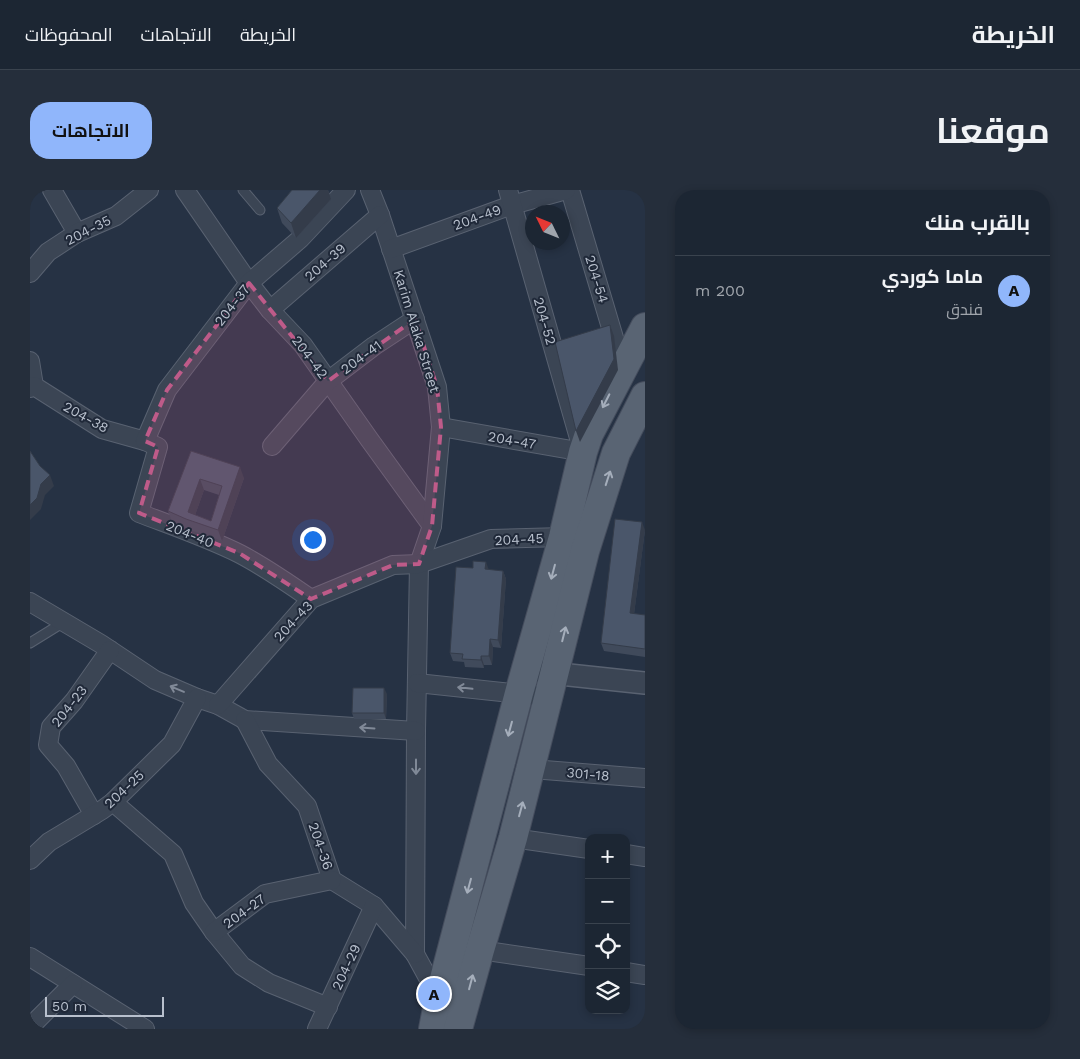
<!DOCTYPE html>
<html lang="ar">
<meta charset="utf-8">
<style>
:root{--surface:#1c2633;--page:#252e3b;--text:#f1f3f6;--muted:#a0a5ac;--line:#3a434e;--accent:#90b6fb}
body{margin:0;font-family:"Work Sans",Cairo,sans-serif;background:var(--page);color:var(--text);direction:rtl}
.controls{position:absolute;right:15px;bottom:15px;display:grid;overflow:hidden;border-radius:10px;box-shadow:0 2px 8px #0003}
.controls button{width:45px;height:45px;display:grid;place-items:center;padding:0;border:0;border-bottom:1px solid var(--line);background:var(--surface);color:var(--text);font:25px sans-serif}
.compass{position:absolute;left:495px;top:15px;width:45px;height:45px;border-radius:50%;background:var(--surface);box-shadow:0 2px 8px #0003;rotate:313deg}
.scale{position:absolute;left:15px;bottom:12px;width:119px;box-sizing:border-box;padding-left:5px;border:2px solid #b8c0cd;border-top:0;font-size:14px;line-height:18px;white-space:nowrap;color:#b8c0cd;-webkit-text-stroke:4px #202939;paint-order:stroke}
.you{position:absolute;left:282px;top:349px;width:18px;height:18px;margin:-12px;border:4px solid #fff;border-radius:50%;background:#1a73e8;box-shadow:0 0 0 8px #1a73e833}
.badge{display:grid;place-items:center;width:32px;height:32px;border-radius:50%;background:var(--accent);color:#111;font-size:16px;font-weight:700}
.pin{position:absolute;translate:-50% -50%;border:2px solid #fff;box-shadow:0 1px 5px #0006}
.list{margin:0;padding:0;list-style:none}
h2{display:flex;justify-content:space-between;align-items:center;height:65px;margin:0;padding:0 20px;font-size:21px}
h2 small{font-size:16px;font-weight:400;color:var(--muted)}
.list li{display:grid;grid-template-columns:32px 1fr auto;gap:15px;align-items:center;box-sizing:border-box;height:70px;padding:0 20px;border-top:1px solid var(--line)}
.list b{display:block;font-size:19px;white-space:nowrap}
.list p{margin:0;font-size:16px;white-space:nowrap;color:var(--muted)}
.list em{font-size:16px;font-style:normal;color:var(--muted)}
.icon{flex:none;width:28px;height:28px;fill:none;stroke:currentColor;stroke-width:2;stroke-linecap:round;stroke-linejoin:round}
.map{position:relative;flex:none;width:615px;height:839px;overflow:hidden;direction:ltr;border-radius:20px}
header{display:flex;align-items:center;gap:30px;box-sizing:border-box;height:70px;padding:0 25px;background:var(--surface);border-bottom:1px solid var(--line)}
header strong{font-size:24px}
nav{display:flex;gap:28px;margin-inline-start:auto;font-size:18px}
.intro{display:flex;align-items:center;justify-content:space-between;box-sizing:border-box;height:120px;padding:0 30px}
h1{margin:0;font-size:35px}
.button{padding:12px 22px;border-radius:20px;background:var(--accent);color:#111;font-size:18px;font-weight:700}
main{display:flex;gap:30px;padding:0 30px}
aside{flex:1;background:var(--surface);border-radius:20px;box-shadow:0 2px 8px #0003}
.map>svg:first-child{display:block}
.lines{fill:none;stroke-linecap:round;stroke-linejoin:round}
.service-casing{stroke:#596271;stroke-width:11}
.minor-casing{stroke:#596271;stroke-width:20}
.tertiary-casing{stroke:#596271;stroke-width:24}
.primary-casing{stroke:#454d5d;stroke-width:30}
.service{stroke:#3b4554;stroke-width:9}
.minor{stroke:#3b4554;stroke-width:18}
.tertiary{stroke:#3b4554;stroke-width:21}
.primary{stroke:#596473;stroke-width:28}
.wall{fill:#404a5b;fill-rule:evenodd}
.shaded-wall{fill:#343c4a}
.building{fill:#4a566a;stroke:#343c4a;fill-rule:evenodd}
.oneway{stroke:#a5aebb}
.oneway2{stroke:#808997}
.marked{fill:#be5b89;fill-opacity:0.2;stroke:#be5b89;stroke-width:4;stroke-dasharray:10 6;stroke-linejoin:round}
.labels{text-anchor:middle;stroke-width:4;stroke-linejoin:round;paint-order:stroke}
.street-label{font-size:14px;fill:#b8c0cd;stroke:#202939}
</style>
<header>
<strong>الخريطة</strong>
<nav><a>الخريطة</a><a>الاتجاهات</a><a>المحفوظات</a></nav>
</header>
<div class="intro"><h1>موقعنا</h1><a class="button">الاتجاهات</a></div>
<main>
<aside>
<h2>بالقرب منك<small></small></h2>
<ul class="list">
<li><span class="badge">A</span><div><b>ماما كوردي</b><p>فندق</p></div><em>200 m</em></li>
</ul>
</aside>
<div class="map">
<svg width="615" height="839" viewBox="0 0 615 839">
<rect width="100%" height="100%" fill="#263244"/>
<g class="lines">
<g class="service-casing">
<g id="service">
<polyline points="213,0 230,20"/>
<polyline points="0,453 34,432"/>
</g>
</g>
<g class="minor-casing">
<g id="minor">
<polyline points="22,0 47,43"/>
<polyline points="155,0 219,93 240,120 273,155 339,249 402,336"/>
<polyline points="340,0 350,25 407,197 411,237 402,336 389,374 386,541 385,764 409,808"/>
<polyline points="540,0 593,178"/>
<polyline points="361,59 482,15 536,0"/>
<polyline points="0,83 18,62 47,43 86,26 119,0"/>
<polyline points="240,120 350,25"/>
<polyline points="0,171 4,196"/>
<path d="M0,198L4,196L72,239L115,251L128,257L109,323C143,336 178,348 210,364C235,377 258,393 281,409"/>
<polyline points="411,237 553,262 478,0"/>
<polyline points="115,251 137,200 219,93 270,49 316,0"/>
<polyline points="242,256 298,191 344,156 385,129"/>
<polyline points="0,412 71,454 125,490 167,508 188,515 215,530 386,541"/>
<polyline points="387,493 519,507"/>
<polyline points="188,515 281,409 363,375 389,374 461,349 533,347"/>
<polyline points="215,530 238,574 277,616 302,690 344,716 385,764"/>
<polyline points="502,579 615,588"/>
<polyline points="83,612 143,664 164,713 184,742 212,776 239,793 298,817"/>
<polyline points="64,625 36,576 18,555 21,537 44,511 80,460"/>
<polyline points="483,648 559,659"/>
<polyline points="596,664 615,667"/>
<polyline points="0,670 19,652 72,620 83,612 142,554 167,508"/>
<polyline points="184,742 235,704 302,690"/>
<polyline points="450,760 559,776"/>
<polyline points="0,767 115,839"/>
<polyline points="596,782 615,785"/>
<polyline points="0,837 43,794"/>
<polyline points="287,839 344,716"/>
</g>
</g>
<g class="tertiary-casing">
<polyline id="tertiary" points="511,482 615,493"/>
</g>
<g class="primary-casing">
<g id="primary">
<polyline points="403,839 409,808 489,503 533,347 553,262 559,244 615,137"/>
<polyline points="428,839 450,760 483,648 555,361 586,263 615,206"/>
</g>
</g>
<use href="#service" class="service"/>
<use href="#minor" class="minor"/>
<use href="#tertiary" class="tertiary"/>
<use href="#primary" class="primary"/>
</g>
<g class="wall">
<polygon points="262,0 298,0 301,9 266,48 252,33 247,18"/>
<path d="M161,261L214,288L192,351L160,340L142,332L138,321ZM174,300L189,305L181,331L165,325Z"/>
<polygon points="615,340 604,424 615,425 615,467 574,461 571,453"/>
<polygon points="459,380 473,381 476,389 471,458 463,457 462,475 454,475 454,478 435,477 434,472 423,471 420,463"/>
<polygon points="357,504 356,529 324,529 322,523"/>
</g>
<g class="shaded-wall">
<polygon points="290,0 298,0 301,9 266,48 261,33"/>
<polygon points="580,135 584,146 588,180 550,252 546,241"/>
<polygon points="210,277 214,288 192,351 188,340"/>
<polygon points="20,285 24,296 15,305 11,319 0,330 0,315 11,294"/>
<polygon points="170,289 174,300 163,331 158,322"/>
<polygon points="612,332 615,340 603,432 600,423"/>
<polygon points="456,372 459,380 455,379"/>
<polygon points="473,381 476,389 471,458 468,450"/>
<polygon points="460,449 463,457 462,475 459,466"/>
<polygon points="451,466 454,475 454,478 451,470"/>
<polygon points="354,498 357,504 356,529 354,523"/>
</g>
<g class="building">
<polygon points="262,0 290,0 261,33 247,18"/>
<polygon points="580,135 584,169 546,241 525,152"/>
<polygon points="0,261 10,276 20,285 11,294 7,308 0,315"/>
<path d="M161,261L210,277L188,340L156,329L138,321ZM170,289L192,296L181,331L158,322Z"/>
<polygon points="585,329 612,332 600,423 615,425 615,459 571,453"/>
<polygon points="443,371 456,372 455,379 473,381 468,450 460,449 459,466 451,466 451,470 432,469 433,464 420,463 426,377 443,378"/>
<polygon points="323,498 354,498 354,523 322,523"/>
</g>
<defs><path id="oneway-shaft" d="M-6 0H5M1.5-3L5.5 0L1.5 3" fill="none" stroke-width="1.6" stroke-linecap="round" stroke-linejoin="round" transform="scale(1.25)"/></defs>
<g class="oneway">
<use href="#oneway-shaft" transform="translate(576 211) rotate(117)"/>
<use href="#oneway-shaft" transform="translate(578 288) rotate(-72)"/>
<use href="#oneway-shaft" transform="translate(523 382) rotate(105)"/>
<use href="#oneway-shaft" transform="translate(534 444) rotate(-76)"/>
<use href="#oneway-shaft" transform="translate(480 539) rotate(105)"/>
<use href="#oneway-shaft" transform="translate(491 619) rotate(-75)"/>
<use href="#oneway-shaft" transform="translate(439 696) rotate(105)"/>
<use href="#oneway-shaft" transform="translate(441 792) rotate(-75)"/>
</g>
<g class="oneway2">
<use href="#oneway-shaft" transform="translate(435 498) rotate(-174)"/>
<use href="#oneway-shaft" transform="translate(147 499) rotate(-157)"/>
<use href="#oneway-shaft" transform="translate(337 538) rotate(-176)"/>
<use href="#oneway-shaft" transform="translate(386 577) rotate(90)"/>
</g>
<path class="marked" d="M219,93L298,191L385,129L407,197L411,237L402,336L389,374L363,375L281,409L209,363L109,323L128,257L115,251L137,200Z"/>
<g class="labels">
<g class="street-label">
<text transform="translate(447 27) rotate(-20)" y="5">204-49</text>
<text transform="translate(58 40) rotate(-27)" y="5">204-35</text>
<text transform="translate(295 72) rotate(-41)" y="5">204-39</text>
<text transform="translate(567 89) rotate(73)" y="5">204-54</text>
<text transform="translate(202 115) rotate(-52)" y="5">204-37</text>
<text transform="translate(515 131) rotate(74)" y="5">204-52</text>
<text transform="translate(387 141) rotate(73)" y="5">Karim Alaka Street</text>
<text transform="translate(280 167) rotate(53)" y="5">204-42</text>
<text transform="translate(331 167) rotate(-36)" y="5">204-41</text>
<text transform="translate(56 227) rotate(29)" y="5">204-38</text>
<text transform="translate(482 250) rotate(10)" y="5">204-47</text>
<text transform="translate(160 344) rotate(22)" y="5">204-40</text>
<text transform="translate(489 349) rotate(-3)" y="5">204-45</text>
<text transform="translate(263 431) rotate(-47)" y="5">204-43</text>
<text transform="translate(39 516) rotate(-52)" y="5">204-23</text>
<text transform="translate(558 584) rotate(5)" y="5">301-18</text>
<text transform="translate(94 599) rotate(-43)" y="5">204-25</text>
<text transform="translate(291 656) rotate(71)" y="5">204-36</text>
<text transform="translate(214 721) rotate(-36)" y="5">204-27</text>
<text transform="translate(316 777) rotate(-65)" y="5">204-29</text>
</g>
</g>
</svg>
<div class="controls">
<button>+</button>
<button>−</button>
<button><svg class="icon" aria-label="locate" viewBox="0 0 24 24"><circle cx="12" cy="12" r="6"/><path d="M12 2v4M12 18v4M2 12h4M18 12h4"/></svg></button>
<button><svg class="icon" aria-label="layers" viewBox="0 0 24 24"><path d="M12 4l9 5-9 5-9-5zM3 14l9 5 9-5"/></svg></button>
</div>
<svg class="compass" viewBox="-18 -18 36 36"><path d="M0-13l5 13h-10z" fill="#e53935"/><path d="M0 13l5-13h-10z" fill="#a0a5ac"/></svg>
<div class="scale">50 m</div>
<div class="you"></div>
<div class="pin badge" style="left:404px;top:804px">A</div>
</div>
</main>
